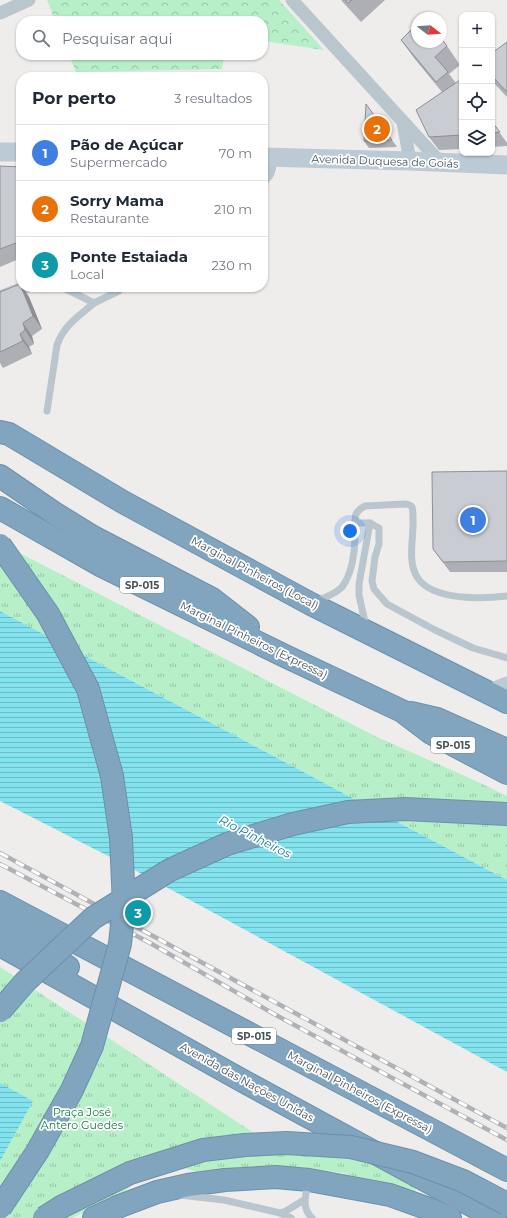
<!DOCTYPE html>
<html lang="pt">
<meta charset="utf-8">
<style>
:root{--surface:#fff;--page:#f6f6f7;--text:#1f2937;--muted:#747a83;--line:#e0e1e3;--accent:#0f766e}
body{margin:0;font-family:Montserrat,sans-serif;background:var(--page);color:var(--text)}
.controls{position:absolute;right:12px;top:12px;display:grid;overflow:hidden;border-radius:8px;box-shadow:0 1px 3px #0004}
.controls button{width:36px;height:36px;display:grid;place-items:center;padding:0;border:0;border-bottom:1px solid var(--line);background:var(--surface);color:var(--text);font:20px sans-serif}
.compass{position:absolute;left:411px;top:12px;width:36px;height:36px;border-radius:50%;background:var(--surface);box-shadow:0 1px 3px #0004;rotate:107deg}
.you{position:absolute;left:350px;top:531px;width:14px;height:14px;margin:-10px;border:3px solid #fff;border-radius:50%;background:#1a73e8;box-shadow:0 0 0 6px #1a73e833}
.badge{display:grid;place-items:center;width:26px;height:26px;border-radius:50%;background:var(--accent);color:#fff;font-size:13px;font-weight:700}
.pin{position:absolute;translate:-50% -50%;border:2px solid #fff;box-shadow:0 1px 4px #0006}
.list{margin:0;padding:0;list-style:none}
h2{display:flex;justify-content:space-between;align-items:center;height:52px;margin:0;padding:0 16px;font-size:17px}
h2 small{font-size:13px;font-weight:400;color:var(--muted)}
.list li{display:grid;grid-template-columns:26px 1fr auto;gap:12px;align-items:center;box-sizing:border-box;height:56px;padding:0 16px;border-top:1px solid var(--line)}
.list b{display:block;font-size:15px;white-space:nowrap}
.list p{margin:0;font-size:13px;white-space:nowrap;color:var(--muted)}
.list em{font-size:13px;font-style:normal;color:var(--muted)}
.icon{flex:none;width:22px;height:22px;fill:none;stroke:currentColor;stroke-width:2;stroke-linecap:round;stroke-linejoin:round}
.map{position:relative;flex:none;width:507px;height:1218px;overflow:hidden}
.search{position:absolute;background:var(--surface);box-shadow:0 1px 3px #0004;left:16px;top:16px;width:252px;height:44px;display:flex;align-items:center;gap:10px;box-sizing:border-box;padding:0 14px;border-radius:16px;color:var(--muted);font-size:15px}
.panel{position:absolute;background:var(--surface);box-shadow:0 1px 3px #0004;left:16px;top:72px;width:252px;height:220px;border-radius:16px}
.map>svg:first-child{display:block}
.forest{fill:url(#forest-crowns)}
.park{fill:url(#park-tufts)}
.water{fill:url(#water-rules)}
.lines{fill:none;stroke-linecap:round;stroke-linejoin:round}
.highway-casing{stroke:#6c90aa;stroke-width:24}
.lane{stroke:#bac6cd;stroke-width:7}
.street{stroke:#bac6cd;stroke-width:13}
.secondary{stroke:#bbcad4;stroke-width:19}
.highway{stroke:#81a5be;stroke-width:22}
.rail-casing{stroke:#aeb2b7;stroke-width:4.5}
.rail{stroke:#fff;stroke-width:3;stroke-dasharray:9;stroke-linecap:butt}
.highway-bridge-casing{stroke:#6c90aa;stroke-width:24;stroke-linecap:butt}
.highway-bridge{stroke:#81a5be;stroke-width:22}
.wall{fill:#adafb5}
.shaded-wall{fill:#8d8f93}
.building{fill:#c9ccd2;stroke:#8d8f93}
.labels{text-anchor:middle;stroke-width:3.5;stroke-linejoin:round;paint-order:stroke}
.shield{fill:#fff;stroke:#7c868c;stroke-width:1}
.shield-label{font-size:10px;font-weight:bold;fill:#44525a}
.street-label{font-size:11px;fill:#44525a;stroke:#fff}
.park-label{font-size:11px;fill:#127e3e;stroke:#fff}
.water-label{font-size:12px;font-style:italic;fill:#087d8d;stroke:#fff}
</style>
<div class="map">
<svg width="507" height="1218" viewBox="0 0 507 1218">
<defs>
<pattern id="forest-crowns" width="20" height="18" patternUnits="userSpaceOnUse"><rect width="20" height="18" fill="#b7f0c8"/><path d="M2 6a3 3 0 1 1 6 0M12 15a3 3 0 1 1 6 0" fill="none" stroke="#96c5a5"/></pattern>
<pattern id="park-tufts" width="24" height="20" patternUnits="userSpaceOnUse"><rect width="24" height="20" fill="#b7f0c8"/><path d="M3 7l-1-3M5 7V3M7 7l1-3M15 17l-1-3M17 17v-4M19 17l1-3" fill="none" stroke="#96c5a5"/></pattern>
<pattern id="water-rules" width="6" height="5" patternUnits="userSpaceOnUse"><rect width="6" height="5" fill="#82e3ef"/><path d="M0 2.5h6" fill="none" stroke="#6cbbc5"/></pattern>
</defs>
<rect width="100%" height="100%" fill="#efecec"/>
<g class="forest">
<polygon points="47,0 279,0 324,50 263,41 263,21 55,21"/>
<polygon points="69,55 224,55 222,69 76,72"/>
</g>
<g class="park">
<polygon points="0,543 377,737 474,780 507,796 507,880 0,611"/>
<polygon points="0,967 277,1148 345,1154 417,1182 415,1195 343,1173 284,1168 201,1174 180,1166 138,1177 124,1193 72,1218 0,1218"/>
</g>
<g class="water">
<polygon points="0,611 507,880 507,1072 118,861 0,801"/>
<polygon points="0,1083 33,1101 0,1161"/>
</g>
<g class="lines">
<g class="highway-casing">
<g id="highway">
<polyline points="0,432 9,434 123,502 311,604 507,702"/>
<polyline points="0,476 54,513 93,537 212,599 248,627"/>
<polyline points="0,508 102,566 287,657 402,711 431,733 507,773"/>
<polyline points="411,713 437,719 507,750"/>
<polyline points="0,902 507,1170"/>
<polyline points="0,920 68,967"/>
<polyline points="0,945 243,1081 495,1218"/>
<polyline points="94,1218 120,1206 157,1192 188,1185 225,1180 276,1177 309,1180 390,1195 432,1210 450,1218"/>
</g>
</g>
<g class="lane">
<polyline points="62,287 94,303 119,291 122,287"/>
<path d="M47,411L57,345C64,325 78,317 94,303"/>
<polyline points="355,523 370,523 379,528 379,544 375,557 372,581 374,589 387,604 435,630 473,648 507,658"/>
<path d="M315,602C323,598 336,594 342,587C352,574 355,552 355,536C355,529 354,521 356,514C358,510 361,508 365,506L404,504C407,504 410,504 412,507C413,510 413,516 413,519C414,538 407,560 417,577C432,601 483,599 507,596"/>
<polyline points="366,627 359,595 359,584 370,523"/>
<path d="M308,1182C306,1196 301,1207 312,1218"/>
<polyline points="180,1195 224,1200 280,1213 291,1218"/>
<polyline points="280,1213 286,1211 304,1200"/>
</g>
<g class="street">
<polyline points="292,0 440,162"/>
<polyline points="0,13 29,0"/>
<polyline points="403,122 410,161"/>
<polyline points="263,179 268,173 272,158"/>
<polyline points="0,297 26,287"/>
</g>
<g class="secondary">
<polyline points="0,152 21,152"/>
<polyline points="263,157 410,161 507,165"/>
<polyline points="490,693 507,686"/>
</g>
<use href="#highway" class="highway"/>
<g class="rail-casing">
<g id="rail">
<polyline points="0,853 507,1128"/>
<polyline points="0,864 150,943 274,1014 507,1140"/>
</g>
</g>
<use href="#rail" class="rail"/>
<g class="highway-bridge-casing">
<g id="highway-bridge">
<polyline points="0,545 48,614 88,689 112,776 121,838 124,905 120,944 92,1046 72,1090 37,1152 0,1208"/>
<polyline points="0,1011 25,982 93,918 170,870 227,844 293,824 348,812 405,809 507,814"/>
<polyline points="44,1218 63,1206 130,1173 203,1150 245,1145 287,1143 351,1147 413,1162 463,1181 507,1204"/>
</g>
</g>
<use href="#highway-bridge" class="highway-bridge"/>
</g>
<g class="wall">
<polygon points="341,0 385,0 361,22"/>
<polygon points="401,40 428,45 447,46 460,65 449,74 456,83 462,82 462,149 439,150 429,137 442,92 414,58"/>
<polygon points="507,42 507,97 492,81 492,53"/>
<polygon points="492,122 507,143 507,146 492,147"/>
<polygon points="392,140 397,147 369,148 364,141"/>
<polygon points="0,166 21,167 21,258 0,267"/>
<polygon points="20,284 21,287 22,287 29,297 42,329 32,336 34,344 29,347 32,354 3,368 0,363 0,303"/>
<polygon points="507,471 507,572 450,572 433,549"/>
</g>
<g class="shaded-wall">
<polygon points="21,287 22,287 29,297 42,329 33,316"/>
<polygon points="23,323 32,336 34,344 25,330"/>
<polygon points="20,334 29,347 32,354 23,341"/>
</g>
<g class="building">
<polygon points="345,0 352,0 348,3"/>
<polygon points="412,29 417,34 417,42 425,42 428,45 434,42 441,42 441,38 447,46 435,57 448,72 436,82 401,40"/>
<polygon points="507,42 507,92 492,76 492,53"/>
<polygon points="460,80 462,82 462,135 429,137 416,110"/>
<polygon points="366,104 392,140 364,141"/>
<polygon points="492,122 500,132 492,133"/>
<polygon points="0,166 21,167 21,241 0,249"/>
<polygon points="20,284 33,316 23,323 25,330 20,334 23,341 0,352 0,292"/>
<polygon points="507,471 507,561 443,562 433,549 432,472"/>
</g>
<g class="labels">
<g class="shield">
<rect x="120" y="577" width="44" height="16" rx="3"/>
<rect x="431" y="737" width="44" height="16" rx="3"/>
<rect x="232" y="1028" width="44" height="16" rx="3"/>
</g>
<g class="shield-label">
<text x="142" y="589">SP-015</text>
<text x="453" y="749">SP-015</text>
<text x="254" y="1040">SP-015</text>
</g>
<g class="street-label">
<text transform="translate(385 161) rotate(2)" y="4">Avenida Duquesa de Goiás</text>
<text transform="translate(255 573) rotate(28)" y="4">Marginal Pinheiros (Local)</text>
<text transform="translate(254 640) rotate(26)" y="4">Marginal Pinheiros (Expressa)</text>
<text transform="translate(247 1082) rotate(29)" y="4">Avenida das Nações Unidas</text>
<text transform="translate(360 1092) rotate(28)" y="4">Marginal Pinheiros (Expressa)</text>
</g>
<g class="park-label">
<text x="82" y="1116">Praça José<tspan x="82" dy="13">Antero Guedes</tspan></text>
</g>
<g class="water-label">
<text transform="translate(255 837) rotate(27)" y="4">Rio Pinheiros</text>
</g>
</g>
</svg>
<div class="controls">
<button>+</button>
<button>−</button>
<button><svg class="icon" aria-label="locate" viewBox="0 0 24 24"><circle cx="12" cy="12" r="6"/><path d="M12 2v4M12 18v4M2 12h4M18 12h4"/></svg></button>
<button><svg class="icon" aria-label="layers" viewBox="0 0 24 24"><path d="M12 4l9 5-9 5-9-5zM3 14l9 5 9-5"/></svg></button>
</div>
<svg class="compass" viewBox="-18 -18 36 36"><path d="M0-13l5 13h-10z" fill="#e53935"/><path d="M0 13l5-13h-10z" fill="#747a83"/></svg>
<div class="you"></div>
<div class="pin badge" style="left:473px;top:520px;background:#3f7fe0">1</div>
<div class="pin badge" style="left:377px;top:129px;background:#e8710a">2</div>
<div class="pin badge" style="left:138px;top:913px;background:#0f9aa8">3</div>
<div class="search"><svg class="icon" aria-label="search" viewBox="0 0 24 24"><circle cx="10" cy="10" r="6"/><path d="M15 15l6 6"/></svg>Pesquisar aqui</div>
<section class="panel">
<h2>Por perto<small>3 resultados</small></h2>
<ul class="list">
<li><span class="badge" style="background:#3f7fe0">1</span><div><b>Pão de Açúcar</b><p>Supermercado</p></div><em>70 m</em></li>
<li><span class="badge" style="background:#e8710a">2</span><div><b>Sorry Mama</b><p>Restaurante</p></div><em>210 m</em></li>
<li><span class="badge" style="background:#0f9aa8">3</span><div><b>Ponte Estaiada</b><p>Local</p></div><em>230 m</em></li>
</ul>
</section>
</div>
